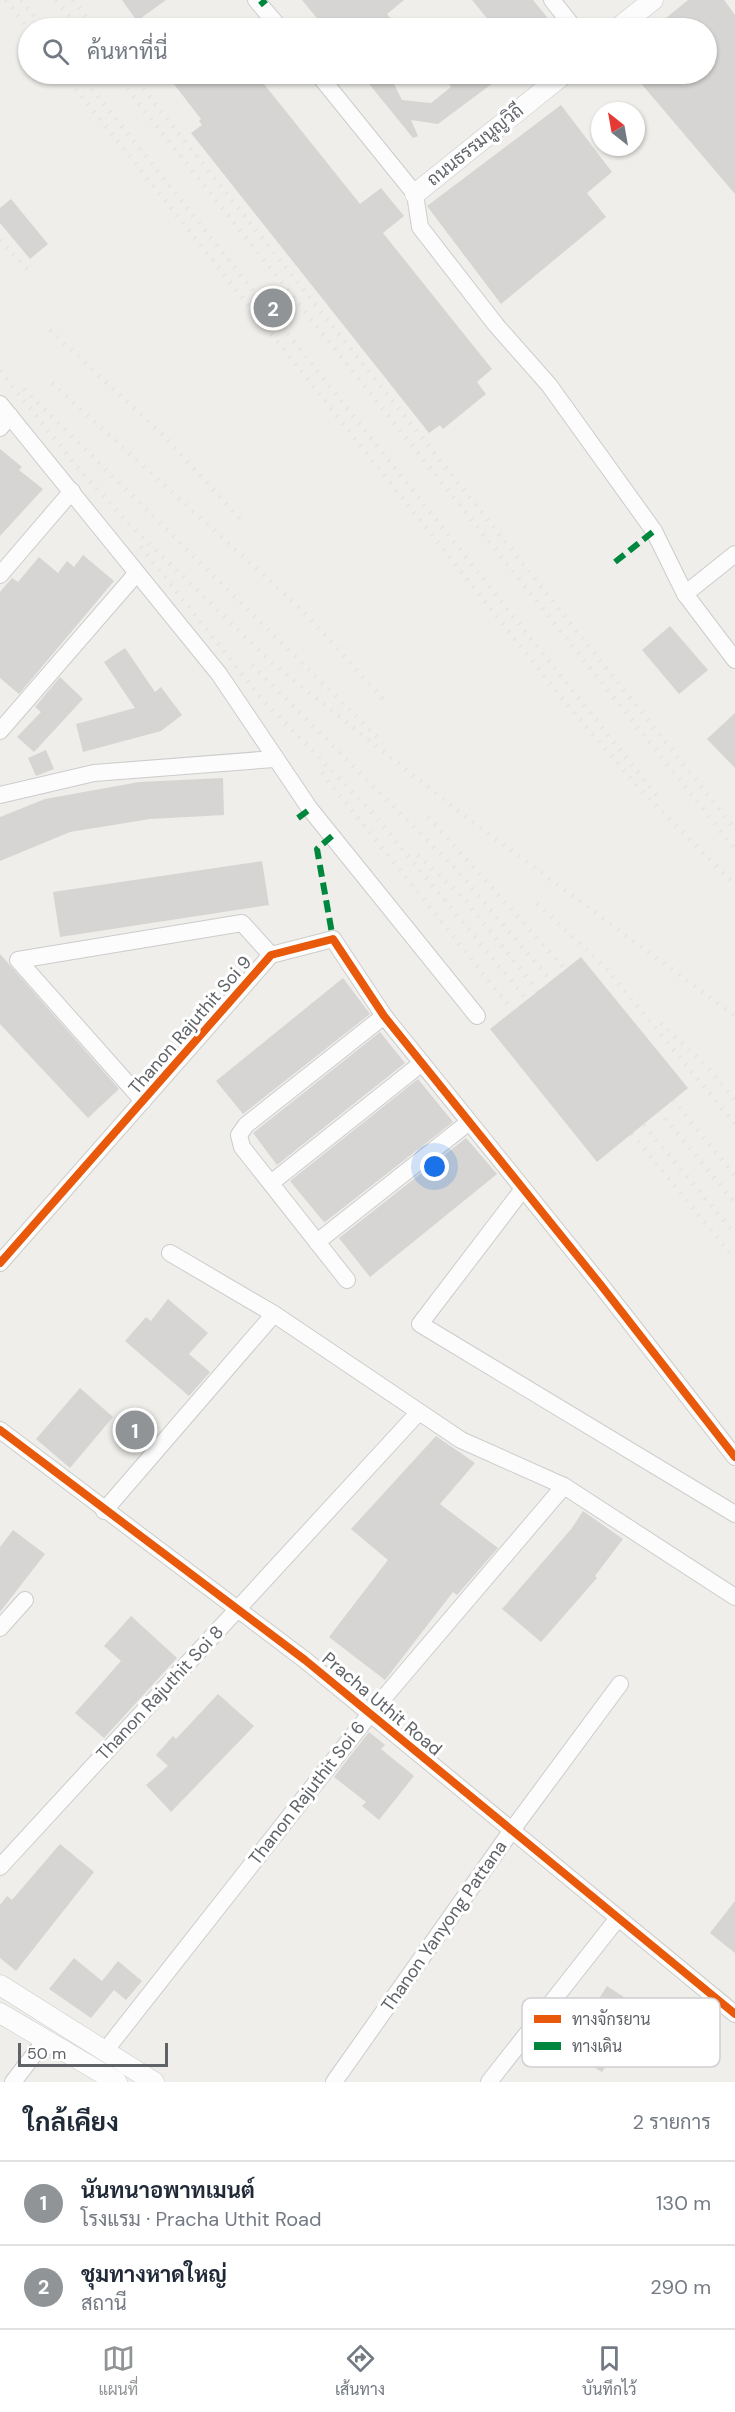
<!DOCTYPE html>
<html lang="th">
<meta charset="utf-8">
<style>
:root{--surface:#fff;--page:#f2f2f3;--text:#1f2937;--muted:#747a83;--line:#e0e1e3;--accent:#919496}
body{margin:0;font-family:"DM Sans",Sarabun,sans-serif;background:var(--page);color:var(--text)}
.compass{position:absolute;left:591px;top:102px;width:54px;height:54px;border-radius:50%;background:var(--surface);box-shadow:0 2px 4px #0004;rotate:329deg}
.scale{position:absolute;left:18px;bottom:15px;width:150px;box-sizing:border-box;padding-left:6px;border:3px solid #5f6368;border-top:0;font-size:16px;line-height:21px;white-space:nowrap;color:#5f6368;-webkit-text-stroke:4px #fff;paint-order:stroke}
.you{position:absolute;left:435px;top:1167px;width:21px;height:21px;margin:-15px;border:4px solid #fff;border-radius:50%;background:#1a73e8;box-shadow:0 0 0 9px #1a73e833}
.badge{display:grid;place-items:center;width:39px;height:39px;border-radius:50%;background:var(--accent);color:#fff;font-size:20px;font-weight:700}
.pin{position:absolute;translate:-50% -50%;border:3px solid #fff;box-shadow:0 2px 6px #0006}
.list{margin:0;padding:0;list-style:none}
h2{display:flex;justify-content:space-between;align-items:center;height:78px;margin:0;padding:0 24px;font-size:26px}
h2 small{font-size:20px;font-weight:400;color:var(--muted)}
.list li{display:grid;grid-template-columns:39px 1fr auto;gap:18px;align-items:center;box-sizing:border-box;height:84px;padding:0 24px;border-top:2px solid var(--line)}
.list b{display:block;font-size:22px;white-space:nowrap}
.list p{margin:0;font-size:20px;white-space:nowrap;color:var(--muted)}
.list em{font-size:20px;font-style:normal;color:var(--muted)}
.icon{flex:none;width:33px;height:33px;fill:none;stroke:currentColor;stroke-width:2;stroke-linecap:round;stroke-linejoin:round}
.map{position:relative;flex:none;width:735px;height:2082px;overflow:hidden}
.search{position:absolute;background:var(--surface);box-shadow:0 2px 4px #0004;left:18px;right:18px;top:18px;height:66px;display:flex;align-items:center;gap:15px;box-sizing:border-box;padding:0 21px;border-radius:33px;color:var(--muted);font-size:22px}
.sheet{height:246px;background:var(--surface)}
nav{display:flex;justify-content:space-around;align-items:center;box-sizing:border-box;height:84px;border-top:2px solid var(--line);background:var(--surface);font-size:16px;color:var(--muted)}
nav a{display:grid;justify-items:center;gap:3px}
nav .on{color:var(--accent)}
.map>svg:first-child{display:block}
.building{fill:#d6d5d3}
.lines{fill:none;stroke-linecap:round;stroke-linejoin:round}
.minor-casing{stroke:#cbcccc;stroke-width:18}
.tertiary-casing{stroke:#cbcccc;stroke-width:21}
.minor{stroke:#fdfcfc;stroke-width:16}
.tertiary{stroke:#fdfcfc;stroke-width:20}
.rail{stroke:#e4e4e4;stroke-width:4.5;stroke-dasharray:1.5 8;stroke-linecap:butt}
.quiet{stroke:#00873e;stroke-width:6;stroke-dasharray:12 6;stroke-linecap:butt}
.cycleway-casing{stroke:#fff;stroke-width:11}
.cycleway{stroke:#e8590c;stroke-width:8}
.labels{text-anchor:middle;stroke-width:6;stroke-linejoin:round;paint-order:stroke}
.street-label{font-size:18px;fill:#5f6368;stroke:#fff}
.key{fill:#fff;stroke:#cfd0d2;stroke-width:1.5}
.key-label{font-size:16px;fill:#5f6368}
</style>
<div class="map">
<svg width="735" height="2082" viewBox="0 0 735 2082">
<rect width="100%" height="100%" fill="#efeeea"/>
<g class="building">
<polygon points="122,0 166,0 137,21"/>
<polygon points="302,0 404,0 387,14 398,28 325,28"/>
<polygon points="472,0 533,0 556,28 495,28"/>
<polygon points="688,0 724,0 735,15 735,194 633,74 706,74 706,28 654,28"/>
<polygon points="166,74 256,74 360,204 381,188 404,216 383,233 492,369 477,382 486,394 443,429 440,425 429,433 191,133 202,125 199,121 201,119"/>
<polygon points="361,74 389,74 402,100 431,103 451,87 442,74 505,74 438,124 411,120 418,136 413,138"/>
<polygon points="561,105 612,172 587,193 606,217 501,304 427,206"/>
<polygon points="11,199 48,244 30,259 0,223 0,208"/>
<polygon points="0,449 22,467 19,470 43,489 0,536"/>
<polygon points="83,555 114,581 19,694 0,678 0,592 12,578 18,582 39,557 58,573 67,561 74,567"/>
<polygon points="670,626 708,670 679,694 642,650"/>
<polygon points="125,648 155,692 161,687 182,715 161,731 83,752 76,724 135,708 104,662"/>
<polygon points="60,677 83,699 34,752 17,737 41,712 35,707"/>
<polygon points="735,713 735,768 707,739"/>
<polygon points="46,750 54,769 36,776 28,758"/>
<polygon points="223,778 224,815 150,819 70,832 0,861 0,817 45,799 139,782"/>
<polygon points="262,861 269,905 60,937 53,892"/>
<polygon points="0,954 119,1089 88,1118 0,1024"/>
<polygon points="581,957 688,1088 597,1162 490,1029"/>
<polygon points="343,978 370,1014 243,1114 216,1081"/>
<polygon points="380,1032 405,1063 277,1165 253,1133"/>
<polygon points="418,1079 453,1122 325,1222 323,1221 290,1181"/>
<polygon points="466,1138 497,1174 370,1277 339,1238"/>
<polygon points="168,1299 208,1333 189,1354 210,1372 189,1396 125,1341 146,1317 151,1321"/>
<polygon points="80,1388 113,1417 70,1468 36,1439"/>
<polygon points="436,1436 475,1463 440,1504 498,1548 457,1595 453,1592 385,1680 329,1637 388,1560 351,1529"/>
<polygon points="583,1511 623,1539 595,1576 597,1578 541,1642 502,1609 572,1528"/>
<polygon points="13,1530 45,1554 0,1612 0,1547"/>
<polygon points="131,1616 177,1658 104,1738 75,1713 121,1661 104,1646"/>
<polygon points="218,1694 254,1726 171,1812 146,1785 168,1766 156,1755 173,1736 176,1739"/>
<polygon points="369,1732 385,1745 381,1749 414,1776 379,1820 362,1806 366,1802 334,1777"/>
<polygon points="60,1844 94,1872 16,1971 0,1958 0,1905 7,1896 12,1900"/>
<polygon points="735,1901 735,1953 710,1933"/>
<polygon points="74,1958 102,1981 118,1961 142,1981 126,2000 114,1990 91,2018 49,1989"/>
<polygon points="607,1986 642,2009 602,2072 566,2050"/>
</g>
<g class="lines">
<g class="minor-casing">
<g id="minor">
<polyline points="256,0 280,28"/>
<polyline points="552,0 574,28"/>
<polyline points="318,74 415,194 420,227 496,325 549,385 654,531 685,594 735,660"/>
<polyline points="0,404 219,674 310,809 477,1016"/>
<polyline points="0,428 10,416"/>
<polyline points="0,575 72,491"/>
<polyline points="685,594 735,554"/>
<polyline points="0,731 136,574"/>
<polyline points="0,795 94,773 274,759"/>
<polyline points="143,1101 18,960 242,923 271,955"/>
<polyline points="271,1183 422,1063"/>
<polyline points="523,1189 420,1324 735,1514"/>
<polyline points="317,1242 469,1122"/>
<polyline points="170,1253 274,1314 461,1440 564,1486 735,1597"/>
<polyline points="0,1263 271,955 333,939 384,1016 600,1284 735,1457"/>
<polyline points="347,1280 242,1147 239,1135 246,1125 384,1016"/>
<polyline points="0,1430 305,1660 735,2014"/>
<polyline points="104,1511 274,1314"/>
<polyline points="0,1628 25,1600"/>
<polyline points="0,1867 418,1413"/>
<polyline points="105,2051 370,1714 564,1486"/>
<polyline points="13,2082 46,2039"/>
<polyline points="334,2082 512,1830 620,1684"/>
<polyline points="489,2082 618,1918"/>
</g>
</g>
<g class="tertiary-casing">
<g id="tertiary">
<polyline points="618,28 653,0"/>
<polyline points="415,194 564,74"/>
<polyline points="0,1985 154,2082"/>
<polyline points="0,2013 117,2082"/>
</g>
</g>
<use href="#minor" class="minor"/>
<use href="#tertiary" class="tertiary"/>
<g class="rail">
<polyline points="6,0 28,29"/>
<polyline points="21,0 44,28"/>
<polyline points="56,0 79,28"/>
<polyline points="73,0 95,28"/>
<polyline points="64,74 570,708 640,789 735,885"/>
<polyline points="80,74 660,800"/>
<polyline points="115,74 735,849"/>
<polyline points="131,74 735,829"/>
<polyline points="0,240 29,271"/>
<polyline points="50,330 165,437 240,519"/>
<polyline points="0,371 83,474 129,524 272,663 458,811 735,1016"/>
<polyline points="52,383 304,612 383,699"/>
<polyline points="24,389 383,743"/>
<polyline points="141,547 261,698 370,810 527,1000"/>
<polyline points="252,665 455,868 551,981"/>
<polyline points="322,773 513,1011"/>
<polyline points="428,817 565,969"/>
<polyline points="418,855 466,901 538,991"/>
<polyline points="537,904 604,966 735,1124"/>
<polyline points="661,1023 709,1069 735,1101"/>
<polyline points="673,1100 735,1176"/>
<polyline points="659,1111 735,1203"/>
<polyline points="644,1125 735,1234"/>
<polyline points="632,1134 735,1259"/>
</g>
<g class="quiet">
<polyline points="260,5 266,0"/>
<polyline points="615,562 654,531"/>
<polyline points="298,818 310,809"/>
<polyline points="332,836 317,849 333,939"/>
</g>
<g class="cycleway-casing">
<g id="cycleway">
<polyline points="0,1263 271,955 333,939 384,1016 600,1284 735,1457"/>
<polyline points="0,1430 305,1660 735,2014"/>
</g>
</g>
<use href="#cycleway" class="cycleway"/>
</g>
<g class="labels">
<g class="street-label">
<text transform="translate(475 145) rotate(-39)" y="6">ถนนธรรมนูญวิถี</text>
<text transform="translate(190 1025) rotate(-49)" y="6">Thanon Rajuthit Soi 9</text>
<text transform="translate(160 1693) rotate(-47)" y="6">Thanon Rajuthit Soi 8</text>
<text transform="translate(382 1704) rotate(40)" y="6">Pracha Uthit Road</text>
<text transform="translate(307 1793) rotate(-52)" y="6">Thanon Rajuthit Soi 6</text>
<text transform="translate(444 1926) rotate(-55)" y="6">Thanon Yanyong Pattana</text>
</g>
</g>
<rect x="522" y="1998" width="198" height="69" rx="9" class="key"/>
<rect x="534" y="2015" width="27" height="8" fill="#e8590c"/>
<rect x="534" y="2042" width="27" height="8" fill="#00873e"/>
<g class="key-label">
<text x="572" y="2025">ทางจักรยาน</text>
<text x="572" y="2052">ทางเดิน</text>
</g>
</svg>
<svg class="compass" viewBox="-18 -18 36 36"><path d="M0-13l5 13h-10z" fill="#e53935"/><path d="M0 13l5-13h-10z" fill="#747a83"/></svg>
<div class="scale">50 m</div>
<div class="you"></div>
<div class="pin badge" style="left:135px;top:1430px">1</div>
<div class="pin badge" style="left:273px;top:308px">2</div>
<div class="search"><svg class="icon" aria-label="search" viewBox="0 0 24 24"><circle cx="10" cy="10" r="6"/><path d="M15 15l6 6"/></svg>ค้นหาที่นี่</div>
</div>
<section class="sheet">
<h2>ใกล้เคียง<small>2 รายการ</small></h2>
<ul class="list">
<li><span class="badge">1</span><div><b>นันทนาอพาทเมนต์</b><p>โรงแรม · Pracha Uthit Road</p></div><em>130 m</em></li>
<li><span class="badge">2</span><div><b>ชุมทางหาดใหญ่</b><p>สถานี</p></div><em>290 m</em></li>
</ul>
</section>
<nav>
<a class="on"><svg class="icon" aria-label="map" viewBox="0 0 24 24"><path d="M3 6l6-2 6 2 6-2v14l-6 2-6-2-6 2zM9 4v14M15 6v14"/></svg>แผนที่</a>
<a><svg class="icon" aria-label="directions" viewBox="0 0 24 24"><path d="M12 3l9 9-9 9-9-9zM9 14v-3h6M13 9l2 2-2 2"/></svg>เส้นทาง</a>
<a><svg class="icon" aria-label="saved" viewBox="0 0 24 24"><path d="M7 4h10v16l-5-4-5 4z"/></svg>บันทึกไว้</a>
</nav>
